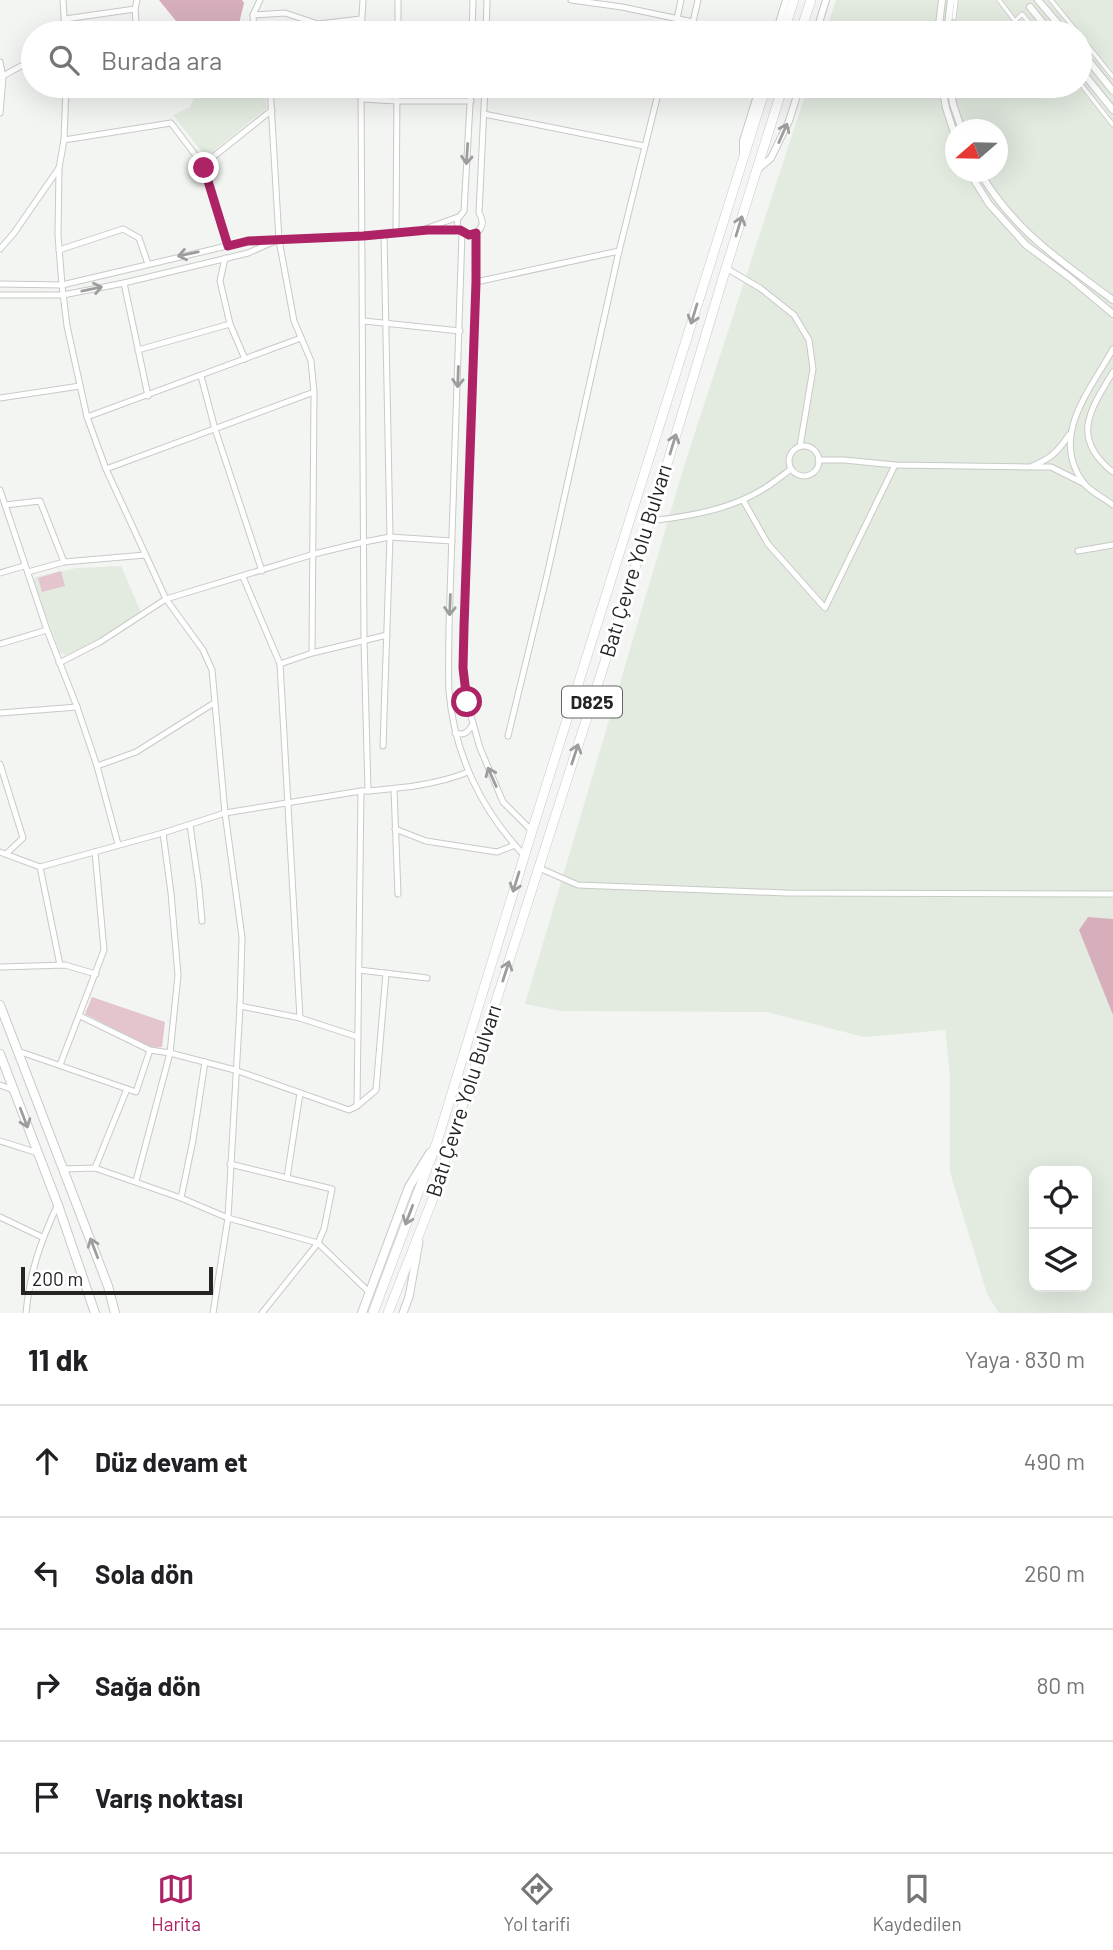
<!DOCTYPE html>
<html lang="tr">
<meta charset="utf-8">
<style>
:root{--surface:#fff;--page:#f6f6f6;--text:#202124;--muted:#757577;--line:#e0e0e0;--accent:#ad2365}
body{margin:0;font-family:Barlow,sans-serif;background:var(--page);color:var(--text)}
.controls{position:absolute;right:21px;bottom:21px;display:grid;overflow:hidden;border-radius:14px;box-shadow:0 7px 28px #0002}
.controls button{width:63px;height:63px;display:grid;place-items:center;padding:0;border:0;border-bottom:2px solid var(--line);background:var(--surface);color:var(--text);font:35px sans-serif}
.compass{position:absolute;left:945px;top:119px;width:63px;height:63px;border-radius:50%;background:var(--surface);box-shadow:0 7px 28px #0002;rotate:250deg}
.scale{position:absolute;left:21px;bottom:18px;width:192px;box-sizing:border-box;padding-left:7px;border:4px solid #242523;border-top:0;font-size:19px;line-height:24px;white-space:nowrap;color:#242523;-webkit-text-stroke:5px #fff;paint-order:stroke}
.stop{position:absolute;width:21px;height:21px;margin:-16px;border:5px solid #ad2365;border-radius:50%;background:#fff}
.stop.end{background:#ad2365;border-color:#fff;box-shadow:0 2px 7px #0008}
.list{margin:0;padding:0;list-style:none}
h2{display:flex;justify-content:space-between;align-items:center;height:91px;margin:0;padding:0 28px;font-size:30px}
h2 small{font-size:23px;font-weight:400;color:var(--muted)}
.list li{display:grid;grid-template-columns:46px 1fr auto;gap:21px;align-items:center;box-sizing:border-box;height:112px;padding:0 28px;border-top:2px solid var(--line)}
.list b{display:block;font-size:26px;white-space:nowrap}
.list em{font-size:23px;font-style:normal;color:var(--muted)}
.icon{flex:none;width:38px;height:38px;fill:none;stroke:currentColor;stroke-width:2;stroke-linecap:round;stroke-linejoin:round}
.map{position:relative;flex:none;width:1113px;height:1313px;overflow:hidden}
.search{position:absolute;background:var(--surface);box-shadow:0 7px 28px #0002;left:21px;right:21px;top:21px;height:77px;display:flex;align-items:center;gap:18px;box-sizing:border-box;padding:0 24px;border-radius:38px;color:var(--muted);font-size:26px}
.sheet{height:539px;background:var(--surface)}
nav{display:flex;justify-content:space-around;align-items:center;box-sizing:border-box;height:98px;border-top:2px solid var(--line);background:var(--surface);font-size:19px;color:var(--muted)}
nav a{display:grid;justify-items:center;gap:4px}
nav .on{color:var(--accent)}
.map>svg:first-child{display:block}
.built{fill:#e3ebe1;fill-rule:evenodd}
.green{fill:#e4c5ce}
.forest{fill:#d7afbc}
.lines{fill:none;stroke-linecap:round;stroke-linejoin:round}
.pedestrian-casing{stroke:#c7cac6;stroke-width:5}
.minor-casing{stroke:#c7cac6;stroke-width:7}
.tertiary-casing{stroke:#c7cac6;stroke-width:8}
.secondary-casing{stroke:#c7cac6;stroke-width:9}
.primary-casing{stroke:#c7cac6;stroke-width:10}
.trunk-casing{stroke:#c7cac6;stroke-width:10}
.pedestrian{stroke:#fff;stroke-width:3.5}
.minor{stroke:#fff;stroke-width:5}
.tertiary{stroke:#fff;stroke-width:6}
.secondary{stroke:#fff;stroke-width:7}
.primary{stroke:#fff;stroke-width:8}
.trunk{stroke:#fff;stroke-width:9}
.oneway{stroke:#9c9d9c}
.route{stroke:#ad2365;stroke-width:9}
.labels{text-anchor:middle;stroke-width:6;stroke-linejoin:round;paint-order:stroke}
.shield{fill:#fff;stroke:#666665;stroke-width:2}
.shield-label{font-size:19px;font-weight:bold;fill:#242523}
.street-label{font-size:21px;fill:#242523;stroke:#fff}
</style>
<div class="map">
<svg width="1113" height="1313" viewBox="0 0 1113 1313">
<rect width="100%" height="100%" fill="#f2f5f1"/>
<g class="built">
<path d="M836,0H1113V1313H999L987,1294L950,1172V1074L945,1030L864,1037L767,1012L561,1011L525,1004L686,460L808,86H1080V33H825ZM956,130H998V172H956ZM1034,1171H1087V1287H1034Z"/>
<polygon points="199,86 264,86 267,108 206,157 173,115 190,107"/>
<polygon points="121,566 141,612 100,639 66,655 60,653 33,581 35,577 76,568"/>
</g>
<g class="green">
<polygon points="61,571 65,586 42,592 38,578"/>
<polygon points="92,997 165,1022 162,1047 152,1048 85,1014"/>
</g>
<g class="forest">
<polygon points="159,0 242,0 244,3 237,32 202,33 176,21"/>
<polygon points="1088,917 1113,919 1113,1015 1079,930"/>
</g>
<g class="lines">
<g class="pedestrian-casing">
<g id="pedestrian">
<polyline points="999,0 1015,21 1022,14 1038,33"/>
<polyline points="1051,0 1078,33"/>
<polyline points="954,18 956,0"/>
<polyline points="1080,36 1113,77"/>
<polyline points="1080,83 1113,125"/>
</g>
</g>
<g class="minor-casing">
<g id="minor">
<polyline points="63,0 65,33"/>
<polyline points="571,0 622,7 693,22 698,0"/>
<polyline points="253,15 285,13 318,24 361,19"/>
<polyline points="65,19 135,9"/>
<polyline points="137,33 135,9 137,0"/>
<polyline points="254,33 253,15 260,0"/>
<polyline points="361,33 363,0"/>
<polyline points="398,33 398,0"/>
<polyline points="472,33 473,0"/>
<polyline points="486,33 487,0"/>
<polyline points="674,33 681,0"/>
<polyline points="0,62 3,77 0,113"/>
<polyline points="1,77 21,66 33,66"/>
<polyline points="66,86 64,140 59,168 58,235 62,285 67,326 87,417 106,469 166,599 203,650 212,670 225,813 242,937 240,1006 228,1218 213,1313"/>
<polyline points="270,86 279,240 294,321 311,361 314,392 312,653"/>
<path d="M471,86L464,211L457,220L458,227L462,233L449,626C449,647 448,669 449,691C454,753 481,810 524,855"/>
<path d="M485,86L479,213C484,221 483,228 476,233V282L463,669L467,702L480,748L503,802L532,831"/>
<polyline points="362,99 397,101 471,101"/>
<polyline points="484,114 644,146"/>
<polyline points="64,140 171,123 203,165 228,246"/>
<polyline points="203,165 272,110"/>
<polyline points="425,229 458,217"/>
<polyline points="396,233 397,86"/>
<polyline points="0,249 14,233 59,168"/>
<polyline points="59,250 123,229 139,238 148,264"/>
<polyline points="225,258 220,281 230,324 245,359"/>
<polyline points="726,268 760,288 794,315 809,340 813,369 800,446"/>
<polyline points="476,282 619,251"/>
<polyline points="124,283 148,396"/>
<polyline points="0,284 62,285 248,241 363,236 427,230 460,230"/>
<polyline points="0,295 63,295 124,283 248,253 273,242"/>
<polyline points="364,321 460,331"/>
<path d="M1113,349C1091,389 1049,436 1083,482C1089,491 1104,498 1113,505"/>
<polyline points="138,350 230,324"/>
<path d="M1113,372C1090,410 1070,438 1113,472"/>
<polyline points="201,376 215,429 262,571"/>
<polyline points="0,398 80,386"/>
<polyline points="87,417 301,338"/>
<circle cx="804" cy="461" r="15"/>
<path d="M818,460H844L895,465L1030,467C1050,459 1057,453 1069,435"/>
<polyline points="1033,467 1051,467 1083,483"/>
<polyline points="106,469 314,392"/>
<polyline points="0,490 47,630 77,707 97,766 118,844"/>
<polyline points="743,500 768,544 825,608 895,465"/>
<polyline points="5,505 40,501 64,562"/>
<path d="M650,521C690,516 730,510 765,488C774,482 783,475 791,469"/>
<polyline points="1078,551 1113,545"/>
<polyline points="28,572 64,562 145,555"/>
<polyline points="0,573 24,566"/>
<polyline points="243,577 280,664 300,1018"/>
<polyline points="0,644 47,630"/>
<polyline points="59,663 100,642 166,599 314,554 364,542 390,537 452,541"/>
<polyline points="280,664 312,653 387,635"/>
<polyline points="0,713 77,707"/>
<path d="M455,733C465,736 468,732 473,724"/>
<polyline points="508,736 547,575 619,251 660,86"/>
<polyline points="383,746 390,537 384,234"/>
<polyline points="0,764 23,838 6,854"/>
<polyline points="97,766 136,752 214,703"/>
<polyline points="394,789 398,894"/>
<path d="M368,791C402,788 436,785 468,772"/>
<polyline points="190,825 199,887 202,921"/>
<polyline points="395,829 426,841 497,852 515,845"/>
<polyline points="0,852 40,867 163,833 225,813 361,791"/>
<polyline points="40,867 60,965"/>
<polyline points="539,868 578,885 786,893 1113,894"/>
<polyline points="0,967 65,965 96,974"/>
<polyline points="359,970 427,978"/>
<polyline points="240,1006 300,1018 358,1037"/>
<polyline points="80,1016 150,1050 170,1053 235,1070 349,1110 357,1106 376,1090 386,973"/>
<polyline points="18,1051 136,1092 150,1050"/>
<polyline points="60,1065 104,950 95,852"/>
<polyline points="0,1085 14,1090"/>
<polyline points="357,1106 361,791 368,791 364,640 361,86"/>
<polyline points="0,1141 38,1153"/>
<polyline points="230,1164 332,1189 324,1229 318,1243 262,1313"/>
<polyline points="95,1168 127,1089"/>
<polyline points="64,1169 95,1168 181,1198 228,1218 318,1243 369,1292"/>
<polyline points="287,1178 300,1093"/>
<polyline points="136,1181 170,1053 178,975 171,893 163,833"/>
<polyline points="181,1198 193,1140 205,1062"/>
<polyline points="0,1217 42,1237"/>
<path d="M26,1313C30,1272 40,1243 57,1206"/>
</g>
</g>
<g class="tertiary-casing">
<g id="tertiary">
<polyline points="1038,0 1066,33"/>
<polyline points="1030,7 1051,33"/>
<polyline points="776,33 786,0"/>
<polyline points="816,33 826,0"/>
<polyline points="938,33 942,0"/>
<polyline points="947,33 951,0"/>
<polyline points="1080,50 1113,91"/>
<polyline points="1080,69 1113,110"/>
<polyline points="942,86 946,108 956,139"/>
<polyline points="950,86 953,104 962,130"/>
<polyline points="743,151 743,141 760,86"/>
<polyline points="756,171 771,158 789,121 800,86"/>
<polyline points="969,172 989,204 1026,245 1069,277 1113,314"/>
<path d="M980,172C1012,229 1062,262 1113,300"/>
</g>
</g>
<g class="secondary-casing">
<polyline id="secondary" points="403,1313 409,1297 419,1242"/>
</g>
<g class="primary-casing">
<g id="primary">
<polyline points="0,1005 108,1286 115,1313"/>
<polyline points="0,1054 58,1205 95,1313"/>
<polyline points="362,1313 409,1187 430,1153"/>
</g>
</g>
<g class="trunk-casing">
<g id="trunk">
<polyline points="783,33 794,0"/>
<polyline points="800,33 811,0"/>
<polyline points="373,1313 437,1142 532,831 766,86"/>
<polyline points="388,1313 432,1201 650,521 726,268 783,86"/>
</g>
</g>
<use href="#pedestrian" class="pedestrian"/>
<use href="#minor" class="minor"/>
<use href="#tertiary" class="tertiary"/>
<use href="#secondary" class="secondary"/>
<use href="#primary" class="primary"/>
<use href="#trunk" class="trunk"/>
</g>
<defs><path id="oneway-shaft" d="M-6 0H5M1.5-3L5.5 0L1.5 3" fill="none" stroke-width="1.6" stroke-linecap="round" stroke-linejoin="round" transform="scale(1.75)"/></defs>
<g class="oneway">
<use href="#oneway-shaft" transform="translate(783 133) rotate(-66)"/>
<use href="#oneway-shaft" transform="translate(467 154) rotate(94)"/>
<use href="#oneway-shaft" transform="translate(739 226) rotate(-73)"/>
<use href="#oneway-shaft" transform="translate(188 254) rotate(168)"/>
<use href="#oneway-shaft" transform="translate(92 289) rotate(-12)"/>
<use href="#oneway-shaft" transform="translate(694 314) rotate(107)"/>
<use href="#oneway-shaft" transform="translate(458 377) rotate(92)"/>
<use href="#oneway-shaft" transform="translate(673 444) rotate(-73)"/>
<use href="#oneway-shaft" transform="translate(450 605) rotate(92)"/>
<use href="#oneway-shaft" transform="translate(575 754) rotate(-72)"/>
<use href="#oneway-shaft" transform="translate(492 777) rotate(-114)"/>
<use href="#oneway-shaft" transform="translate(516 882) rotate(107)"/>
<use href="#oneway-shaft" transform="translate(506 971) rotate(-72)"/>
<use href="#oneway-shaft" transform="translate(24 1118) rotate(69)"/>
<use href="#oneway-shaft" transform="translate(409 1215) rotate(111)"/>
<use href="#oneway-shaft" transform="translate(94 1248) rotate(-111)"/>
</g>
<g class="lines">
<polyline class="route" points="204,168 228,246 248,241 363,236 428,230 460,230 469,235 476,233 476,282 464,627 463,668 467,702"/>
</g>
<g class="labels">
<rect class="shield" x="562" y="686.5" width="60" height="31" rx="5"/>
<g class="shield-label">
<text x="592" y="709">D825</text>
</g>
<g class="street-label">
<text transform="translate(636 561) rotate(-73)" y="7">Batı Çevre Yolu Bulvarı</text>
<text transform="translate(464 1101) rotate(-72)" y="7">Batı Çevre Yolu Bulvarı</text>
</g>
</g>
</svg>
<div class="controls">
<button><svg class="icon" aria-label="locate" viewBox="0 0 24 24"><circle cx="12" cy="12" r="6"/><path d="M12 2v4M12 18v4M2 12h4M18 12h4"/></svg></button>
<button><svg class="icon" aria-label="layers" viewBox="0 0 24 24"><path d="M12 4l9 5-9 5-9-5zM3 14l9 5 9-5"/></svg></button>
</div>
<svg class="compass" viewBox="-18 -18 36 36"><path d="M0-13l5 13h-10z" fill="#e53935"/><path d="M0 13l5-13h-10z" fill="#757577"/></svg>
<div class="scale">200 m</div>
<div class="stop" style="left:467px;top:702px"></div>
<div class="stop end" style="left:204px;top:168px"></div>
<div class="search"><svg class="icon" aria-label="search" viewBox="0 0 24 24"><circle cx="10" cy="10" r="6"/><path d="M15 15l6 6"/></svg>Burada ara</div>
</div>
<section class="sheet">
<h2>11 dk<small>Yaya · 830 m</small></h2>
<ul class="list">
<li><svg class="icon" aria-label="ahead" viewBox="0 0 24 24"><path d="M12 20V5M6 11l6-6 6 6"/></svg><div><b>Düz devam et</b></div><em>490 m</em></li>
<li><svg class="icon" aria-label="left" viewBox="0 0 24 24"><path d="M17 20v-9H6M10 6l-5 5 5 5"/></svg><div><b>Sola dön</b></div><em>260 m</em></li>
<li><svg class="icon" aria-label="right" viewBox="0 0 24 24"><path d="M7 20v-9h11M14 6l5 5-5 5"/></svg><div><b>Sağa dön</b></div><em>80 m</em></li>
<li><svg class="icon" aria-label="arrive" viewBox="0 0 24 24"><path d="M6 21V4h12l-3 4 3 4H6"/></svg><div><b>Varış noktası</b></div></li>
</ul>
</section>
<nav>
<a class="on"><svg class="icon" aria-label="map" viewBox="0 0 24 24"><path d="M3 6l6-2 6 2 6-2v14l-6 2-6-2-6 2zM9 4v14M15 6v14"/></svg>Harita</a>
<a><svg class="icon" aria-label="directions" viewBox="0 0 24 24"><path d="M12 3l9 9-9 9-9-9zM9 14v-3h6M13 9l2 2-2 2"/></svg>Yol tarifi</a>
<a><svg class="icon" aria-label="saved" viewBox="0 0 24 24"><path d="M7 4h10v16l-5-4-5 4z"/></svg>Kaydedilen</a>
</nav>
